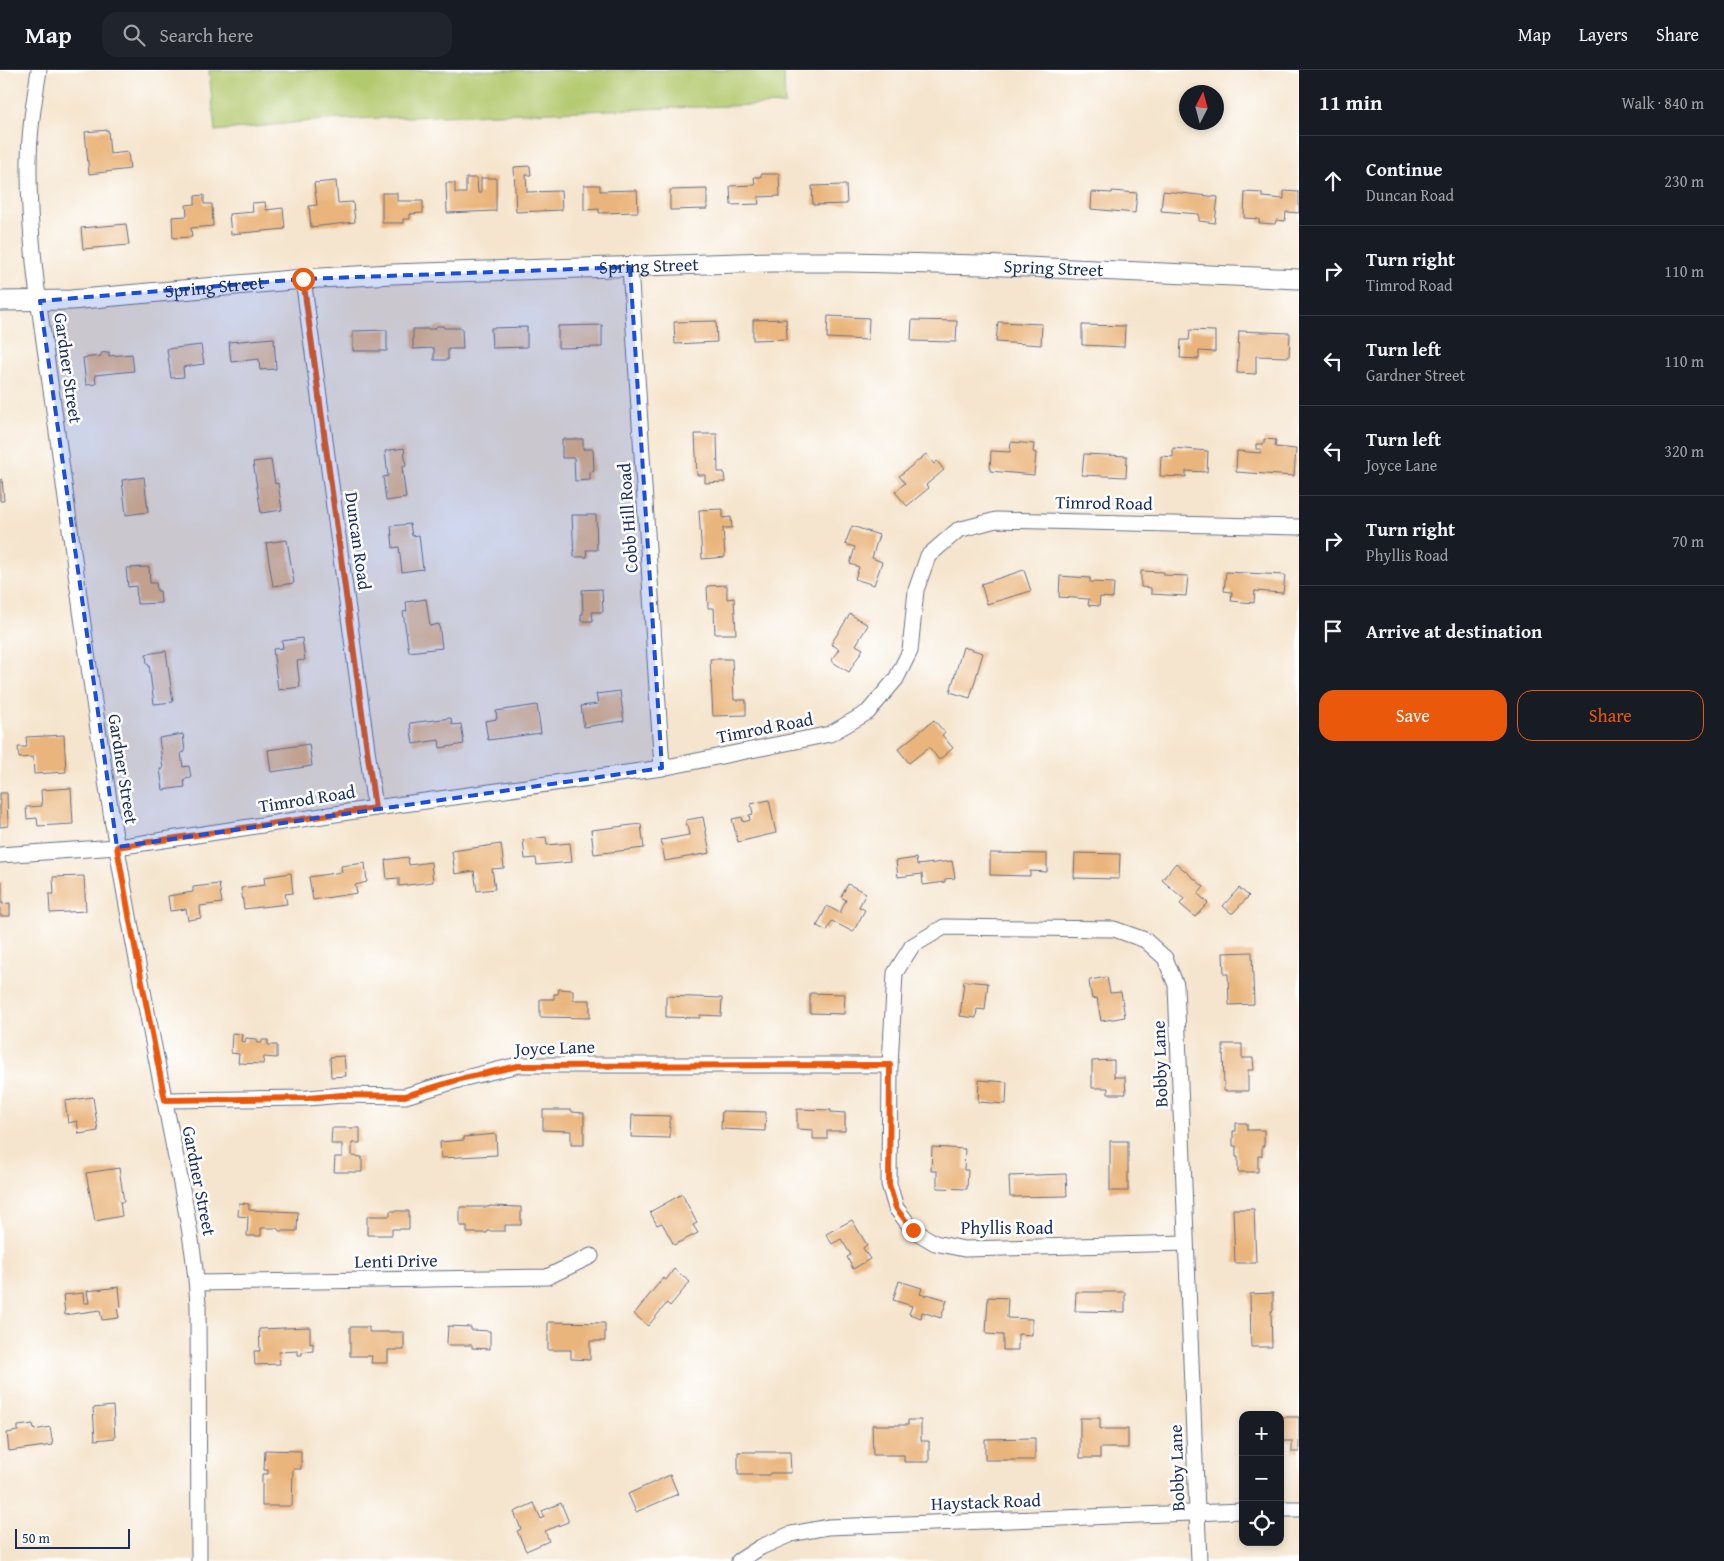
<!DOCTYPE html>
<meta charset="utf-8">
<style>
:root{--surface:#171b24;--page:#20242c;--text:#f1f3f6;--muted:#9ea1a6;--line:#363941;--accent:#ea580c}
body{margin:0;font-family:"Gentium Book Plus",serif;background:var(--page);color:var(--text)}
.controls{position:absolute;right:15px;bottom:15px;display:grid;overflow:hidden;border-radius:10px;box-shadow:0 2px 8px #0003}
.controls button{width:45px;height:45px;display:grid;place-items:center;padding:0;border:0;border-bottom:1px solid var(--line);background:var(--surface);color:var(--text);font:25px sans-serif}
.compass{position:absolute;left:1179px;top:15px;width:45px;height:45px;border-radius:50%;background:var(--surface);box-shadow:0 2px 8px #0003;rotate:6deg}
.scale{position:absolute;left:15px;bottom:12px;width:115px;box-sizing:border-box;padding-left:5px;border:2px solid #1b2f5e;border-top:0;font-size:14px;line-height:18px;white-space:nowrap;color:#1b2f5e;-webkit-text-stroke:4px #fff;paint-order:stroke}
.stop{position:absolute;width:15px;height:15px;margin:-11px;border:4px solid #ea580c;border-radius:50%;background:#fff}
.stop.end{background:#ea580c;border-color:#fff;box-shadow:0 1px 5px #0008}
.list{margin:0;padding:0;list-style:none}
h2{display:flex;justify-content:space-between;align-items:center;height:65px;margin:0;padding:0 20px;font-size:21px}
h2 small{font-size:16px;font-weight:400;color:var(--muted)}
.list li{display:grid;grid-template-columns:32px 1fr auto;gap:15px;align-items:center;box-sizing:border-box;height:90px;padding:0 20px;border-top:1px solid var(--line)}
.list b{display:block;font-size:19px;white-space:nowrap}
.list p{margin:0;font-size:16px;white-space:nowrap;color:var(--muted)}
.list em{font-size:16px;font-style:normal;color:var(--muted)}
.actions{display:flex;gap:10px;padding:15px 20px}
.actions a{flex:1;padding:11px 0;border:1px solid var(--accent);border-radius:15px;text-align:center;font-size:18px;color:var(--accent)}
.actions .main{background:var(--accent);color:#fff}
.icon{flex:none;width:28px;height:28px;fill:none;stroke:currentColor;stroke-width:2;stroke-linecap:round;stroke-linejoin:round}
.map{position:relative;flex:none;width:1299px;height:1491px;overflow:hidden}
header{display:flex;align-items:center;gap:30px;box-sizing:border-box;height:70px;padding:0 25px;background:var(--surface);border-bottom:1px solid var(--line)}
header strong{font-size:24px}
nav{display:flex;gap:28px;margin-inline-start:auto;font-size:18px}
.search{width:350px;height:45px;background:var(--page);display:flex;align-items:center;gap:12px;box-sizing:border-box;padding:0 18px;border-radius:15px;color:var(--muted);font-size:19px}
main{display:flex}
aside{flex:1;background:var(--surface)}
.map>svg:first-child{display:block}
.green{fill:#b3c96e;stroke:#677c66}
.building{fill:#eab57c}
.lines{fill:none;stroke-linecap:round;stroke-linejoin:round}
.minor-casing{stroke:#676f85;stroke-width:17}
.tertiary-casing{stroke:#676f85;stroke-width:21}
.minor{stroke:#fff;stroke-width:15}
.tertiary{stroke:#fff;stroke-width:19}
.route{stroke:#ea580c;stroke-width:6}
.marked{fill:#1d4ed8;fill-opacity:0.2;stroke:#1d4ed8;stroke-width:4;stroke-dasharray:10 6;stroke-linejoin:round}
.labels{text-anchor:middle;stroke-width:5;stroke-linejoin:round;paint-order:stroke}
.street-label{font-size:18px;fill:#1b2f5e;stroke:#fff}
</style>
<header>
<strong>Map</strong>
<div class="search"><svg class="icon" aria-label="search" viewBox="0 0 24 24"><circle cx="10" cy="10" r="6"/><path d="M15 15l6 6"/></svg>Search here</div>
<nav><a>Map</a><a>Layers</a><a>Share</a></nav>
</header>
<main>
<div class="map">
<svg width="1299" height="1491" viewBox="0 0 1299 1491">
<rect width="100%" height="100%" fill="#fff"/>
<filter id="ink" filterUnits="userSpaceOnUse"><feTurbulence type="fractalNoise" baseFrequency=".02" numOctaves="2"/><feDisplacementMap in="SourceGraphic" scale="10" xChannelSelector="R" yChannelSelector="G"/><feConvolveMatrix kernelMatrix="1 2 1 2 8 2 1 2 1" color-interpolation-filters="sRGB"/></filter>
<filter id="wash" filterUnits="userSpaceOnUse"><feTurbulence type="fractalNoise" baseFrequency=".0096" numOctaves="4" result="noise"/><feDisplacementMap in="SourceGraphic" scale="20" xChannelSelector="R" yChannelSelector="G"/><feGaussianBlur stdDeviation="1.12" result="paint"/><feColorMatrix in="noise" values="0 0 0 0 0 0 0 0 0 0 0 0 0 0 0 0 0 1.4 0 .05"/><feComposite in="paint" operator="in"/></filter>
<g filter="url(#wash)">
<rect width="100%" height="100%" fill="#f5e5ce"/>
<polygon class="green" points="209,0 784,0 785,34 323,50 215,61"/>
<g id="blocks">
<g class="building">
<polygon points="108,60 110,84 128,82 130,99 89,104 85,62"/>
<polygon points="530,96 531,105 526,105 527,122 561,121 562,140 516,142 514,97"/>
<polygon points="761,104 779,104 780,126 758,127 759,134 731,135 730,116 755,115 754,107 761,107"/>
<polygon points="466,108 477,108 478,123 481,123 481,108 496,108 496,141 447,143 446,113 455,113 455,123 466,123"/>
<polygon points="336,111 338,133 353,132 355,152 311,157 309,136 317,135 314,113"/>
<polygon points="584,115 600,115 600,121 637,120 638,142 599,143 599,139 584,140"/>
<polygon points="846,115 847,134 813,135 812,116"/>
<polygon points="707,119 707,139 670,140 670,120"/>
<polygon points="1112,121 1137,123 1135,143 1091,139 1092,122 1112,123"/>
<polygon points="1163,121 1218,127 1215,153 1199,151 1199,144 1161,141"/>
<polygon points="1284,121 1299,122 1299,143 1286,142 1285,151 1276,150 1275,154 1259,153 1259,149 1244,148 1245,122 1262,123 1262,127 1284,129"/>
<polygon points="382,123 397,123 397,131 423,131 423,143 410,144 410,149 403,149 403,153 382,153"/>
<polygon points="204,125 204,134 212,134 213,156 191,158 192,167 173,168 172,147 187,146 186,135 195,134 195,126"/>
<polygon points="265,132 266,140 283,138 285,159 231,164 229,144 253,142 252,133"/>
<polygon points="126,154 129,175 83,179 81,158"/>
<polygon points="828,246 869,248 868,270 827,268"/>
<polygon points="786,249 787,269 753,270 753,250"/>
<polygon points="912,250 957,251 956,272 911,271"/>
<polygon points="716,251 717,272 675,274 674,252"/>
<polygon points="998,252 1042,254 1041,275 996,272"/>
<polygon points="602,255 602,277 558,278 558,256"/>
<polygon points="1082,255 1125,256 1124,277 1082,275"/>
<polygon points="437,256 443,256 444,258 462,258 463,279 448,279 448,290 434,290 434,278 413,279 413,259 434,259"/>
<polygon points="527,257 527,277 492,278 491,258"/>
<polygon points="387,260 387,281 353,281 353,261"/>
<polygon points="1190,260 1215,261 1215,282 1199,281 1199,289 1180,288 1181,270 1189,270"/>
<polygon points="1239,261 1290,263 1289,287 1256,286 1256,304 1237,303"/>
<polygon points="274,268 276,299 260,300 259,289 231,292 229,272"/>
<polygon points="201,275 204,294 183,297 184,307 171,308 167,279"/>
<polygon points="109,282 109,286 132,284 134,301 95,305 96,314 86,315 83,288 101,286 101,283"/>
<polygon points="695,364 717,364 718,402 724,402 725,412 705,413 705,405 697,405"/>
<polygon points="562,369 583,369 583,379 593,379 594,401 590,402 590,410 575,411 574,388 562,388"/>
<polygon points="1264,369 1276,370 1275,377 1296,379 1294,406 1236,402 1237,381 1260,383 1261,379 1256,379 1256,374 1264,374"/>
<polygon points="1011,372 1034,374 1033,382 1036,383 1034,405 990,401 991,381 1010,382"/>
<polygon points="404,378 406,396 402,397 406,428 386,431 383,407 388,406 385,381"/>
<polygon points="1173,378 1208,381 1207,402 1186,401 1186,407 1160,406 1161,386 1173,387"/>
<polygon points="926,384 934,394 937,391 944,400 926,415 929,418 907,436 895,422 905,413 899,406"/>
<polygon points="1084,384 1127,386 1126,407 1082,405"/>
<polygon points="271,390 275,414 278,413 282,440 261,443 253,392"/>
<polygon points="144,407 148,442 126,445 122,410"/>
<polygon points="2,409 4,431 0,431 0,410"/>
<polygon points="723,439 723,448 731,447 732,458 723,458 725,487 702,489 699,440"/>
<polygon points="572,445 596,445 597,480 586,480 587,487 574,487"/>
<polygon points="410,454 412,466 419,465 423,499 402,502 399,477 393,478 391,456"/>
<polygon points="852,456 879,465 872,488 882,492 874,515 855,509 859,497 850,494 855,477 845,474"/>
<polygon points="287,470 294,513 273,516 266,473"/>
<polygon points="149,497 150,513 156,513 157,521 160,521 161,533 137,534 136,516 128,517 126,498"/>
<polygon points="1024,500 1031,521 987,534 981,514"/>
<polygon points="1141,501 1164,502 1164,505 1188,506 1186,526 1151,524 1151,518 1141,517"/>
<polygon points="1226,502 1285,505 1283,523 1255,521 1254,533 1231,531 1232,522 1224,521"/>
<polygon points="1060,506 1090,508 1090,512 1114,513 1113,528 1100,527 1099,536 1088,535 1089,529 1059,527"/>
<polygon points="727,515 727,529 734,528 736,564 715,564 714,538 708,538 707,516"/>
<polygon points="602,519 603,542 592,542 593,551 581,551 581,544 583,544 582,520"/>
<polygon points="426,529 430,556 439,554 442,578 409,582 403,542 407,541 406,532"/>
<polygon points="850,544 868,555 856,575 863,579 849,602 831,591 839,579 831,574"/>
<polygon points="302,568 305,590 297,591 300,617 278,620 273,579 283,578 282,571"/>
<polygon points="963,577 983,583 970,628 950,622"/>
<polygon points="166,581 173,632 154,634 149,595 147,594 146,584"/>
<polygon points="710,589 732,589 734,630 746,630 746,645 713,646"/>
<polygon points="620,621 624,651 584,657 581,636 598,634 596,624"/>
<polygon points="537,635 541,663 488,670 485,651 497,649 496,641"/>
<polygon points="451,648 452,655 461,654 464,674 440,678 439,670 413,674 410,653"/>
<polygon points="934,650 945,663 942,665 953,678 939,690 929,677 909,693 898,679"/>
<polygon points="183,664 185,682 181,683 183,697 189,696 191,708 184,709 185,717 163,720 160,699 163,699 159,668"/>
<polygon points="64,665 66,702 34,704 33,687 19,688 18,677 27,677 26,667"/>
<polygon points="309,674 312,696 271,702 268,680"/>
<polygon points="71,718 73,754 38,756 37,748 27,749 26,737 42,736 41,720"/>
<polygon points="0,723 7,723 8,756 0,757"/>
<polygon points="769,730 776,763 738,772 732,749 742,747 743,752 750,750 749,745 753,744 751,734"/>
<polygon points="703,747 710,783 665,791 661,770 689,765 686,750"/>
<polygon points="641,754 644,778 594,784 591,760"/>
<polygon points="546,767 547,775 570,773 572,792 537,795 536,788 525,789 523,770"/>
<polygon points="501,774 504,798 492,799 495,819 477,821 474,801 455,804 452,781"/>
<polygon points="990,783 1047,784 1047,802 1030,801 1030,806 990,805"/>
<polygon points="1075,783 1120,784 1119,809 1074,808"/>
<polygon points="408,787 409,795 431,792 433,812 399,816 399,808 387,809 385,790"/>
<polygon points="916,788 917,795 952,791 955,808 945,809 945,812 923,815 922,804 898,807 896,791"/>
<polygon points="365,793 367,812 355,815 357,823 313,830 309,807 342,802 341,796"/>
<polygon points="1176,793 1204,817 1198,824 1208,833 1195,847 1180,834 1184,829 1162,810"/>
<polygon points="291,803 293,823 285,824 287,834 244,839 241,818 265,815 264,807"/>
<polygon points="84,806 86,841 50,843 49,824 54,824 53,807"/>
<polygon points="0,811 2,811 2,834 10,833 10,846 0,846"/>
<polygon points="219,814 222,833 200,836 201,848 188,850 186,839 170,841 168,826 193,822 193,817"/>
<polygon points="848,814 866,823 859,837 865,840 853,862 832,851 827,861 817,856 827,836 840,843 846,830 841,827"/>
<polygon points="1239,818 1249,826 1233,843 1231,843 1223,836"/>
<polygon points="1252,882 1254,934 1229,935 1228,904 1224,904 1223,883"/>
<polygon points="1107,907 1110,923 1121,922 1125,947 1101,951 1097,928 1092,929 1089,912 1090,910"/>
<polygon points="964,911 988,913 985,940 977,939 976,948 960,946"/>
<polygon points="559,919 573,920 573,930 590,930 590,948 540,947 540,929 554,929 554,924 558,924"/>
<polygon points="810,923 845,924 844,944 810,943"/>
<polygon points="666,926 722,928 721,946 700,945 700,948 666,947"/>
<polygon points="232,963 242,964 241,971 245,972 246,968 257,969 257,973 262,973 262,970 268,970 268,975 277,975 277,988 264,987 263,994 238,993 239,984 231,983"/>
<polygon points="1223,974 1242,974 1242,988 1253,988 1254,1000 1248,1000 1248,1021 1224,1021"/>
<polygon points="344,986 346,1006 331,1007 330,987"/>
<polygon points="1114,990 1114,1007 1125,1007 1126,1024 1108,1024 1108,1018 1092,1018 1092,991"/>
<polygon points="979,1010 1007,1012 1006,1034 978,1032"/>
<polygon points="93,1027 98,1061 79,1064 77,1051 68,1053 65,1031"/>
<polygon points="797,1039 831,1040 831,1042 845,1043 845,1061 827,1061 827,1069 813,1069 813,1060 797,1059"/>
<polygon points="543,1040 572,1040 572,1042 584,1043 584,1075 571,1075 571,1061 543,1060"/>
<polygon points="722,1041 766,1042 765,1061 721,1059"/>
<polygon points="632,1045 670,1046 670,1068 631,1067"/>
<polygon points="1236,1053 1247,1053 1247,1060 1264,1060 1264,1076 1262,1076 1262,1086 1258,1086 1258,1102 1238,1102 1238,1087 1236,1087 1236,1076 1233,1076 1233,1061 1236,1061"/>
<polygon points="332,1058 360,1058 360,1073 352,1073 352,1086 362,1087 362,1102 334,1102 335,1087 342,1087 342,1074 331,1074"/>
<polygon points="496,1064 497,1085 441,1088 440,1072 464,1070 464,1067"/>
<rect x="1110" y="1071" width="18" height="50"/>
<polygon points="932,1077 965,1079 964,1100 968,1100 967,1119 937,1118 937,1101 931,1101"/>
<polygon points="119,1098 124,1132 120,1132 122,1146 95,1151 86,1103"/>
<polygon points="1066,1104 1067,1126 1010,1127 1009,1106"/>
<polygon points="682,1124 697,1153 693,1155 698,1163 674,1175 662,1153 657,1155 650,1142"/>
<polygon points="239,1133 249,1134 249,1140 298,1142 297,1161 279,1161 277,1158 261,1158 261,1166 247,1166 248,1147 238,1146"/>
<polygon points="489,1136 521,1137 521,1155 505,1155 505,1161 488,1161 487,1163 467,1163 467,1156 460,1156 460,1137 489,1137"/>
<polygon points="1233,1139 1254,1139 1256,1193 1235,1193"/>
<polygon points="390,1141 409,1141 409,1159 392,1159 392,1165 367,1165 367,1146 390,1146"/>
<polygon points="852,1150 867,1175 863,1178 870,1189 853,1199 847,1187 851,1185 841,1169 832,1174 826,1164"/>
<polygon points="674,1199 690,1212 670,1236 667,1233 648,1256 634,1244 663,1208 666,1210"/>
<polygon points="899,1211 922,1218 920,1224 926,1226 927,1224 947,1230 941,1248 922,1242 921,1248 909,1244 912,1236 893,1230"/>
<polygon points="119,1217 121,1237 117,1238 119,1248 102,1250 100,1240 65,1245 63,1225 83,1223 84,1233 89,1233 87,1221"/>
<polygon points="1076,1222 1125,1222 1125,1242 1075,1241"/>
<polygon points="1273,1223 1273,1241 1271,1241 1272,1277 1251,1277 1250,1224"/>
<polygon points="988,1227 1008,1228 1007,1248 1032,1249 1032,1265 1018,1264 1018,1280 1003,1280 1003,1265 986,1264"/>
<polygon points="548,1252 605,1253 605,1271 590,1271 590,1290 571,1289 571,1280 548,1280"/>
<polygon points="448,1256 471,1257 471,1260 490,1261 490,1279 472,1278 472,1275 448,1275 447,1273"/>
<polygon points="310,1257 310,1274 313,1273 313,1281 302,1282 302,1285 298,1285 298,1281 279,1282 280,1294 255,1295 254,1281 260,1281 259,1259"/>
<polygon points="350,1257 369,1257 369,1262 404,1262 404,1280 388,1280 388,1293 371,1293 372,1286 350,1286"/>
<polygon points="113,1336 115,1368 95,1370 93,1338"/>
<polygon points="1280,1347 1299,1347 1299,1382 1292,1382 1292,1371 1280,1371"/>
<polygon points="1080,1348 1100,1348 1100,1359 1128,1359 1128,1378 1100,1378 1100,1388 1080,1388"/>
<polygon points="908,1350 921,1350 921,1371 929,1371 929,1392 904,1392 904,1385 873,1385 872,1355 908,1355"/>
<polygon points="33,1354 34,1360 50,1357 53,1375 9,1381 7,1363 18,1361 18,1356"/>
<polygon points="1035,1368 1035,1390 985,1390 985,1369"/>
<polygon points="265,1380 301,1381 301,1399 293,1399 292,1436 262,1436 262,1404 268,1404 268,1400 264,1400"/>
<polygon points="738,1382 790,1382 791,1403 770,1403 769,1405 738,1405"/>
<polygon points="670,1405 678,1424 636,1442 628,1424"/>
<polygon points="534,1433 541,1449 544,1447 542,1441 561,1433 568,1450 568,1452 545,1461 549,1471 526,1481 517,1461 521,1459 514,1442"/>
</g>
</g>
</g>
<g filter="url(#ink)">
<use href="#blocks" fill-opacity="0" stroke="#676f85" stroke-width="1"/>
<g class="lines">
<g class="minor-casing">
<g id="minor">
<path d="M39,0C34,31 29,62 29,94C28,183 45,273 57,362C79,526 100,690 130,852C143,924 158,996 172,1068C183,1124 195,1179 198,1235L199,1491"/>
<polyline points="630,197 662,698"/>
<polyline points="303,209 375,738"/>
<polyline points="0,785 117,777 375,738 662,698 830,664 868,642 896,609 910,581 916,520 928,486 958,460 996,450 1299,457"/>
<polyline points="165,1030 308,1028 342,1025 405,1026 465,1008 518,995 890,995"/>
<polyline points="1186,1173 964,1179 935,1173 913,1160 896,1138 889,1114 890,995 895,903 912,876 944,857 1114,859 1145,870 1165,888 1176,915 1199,1491"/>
<polyline points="197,1213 547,1207 591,1186"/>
<polyline points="1280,1439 1299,1439"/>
<polyline points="739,1491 761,1477 791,1464 828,1457 1243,1441"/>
</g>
</g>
<g class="tertiary-casing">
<g id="tertiary">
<path id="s1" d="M0,231L71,230L303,209L392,204L772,192H848L981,195L1299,209"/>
</g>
</g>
<use href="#minor" class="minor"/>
<use href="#tertiary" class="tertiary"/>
</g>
</g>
<g class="lines" filter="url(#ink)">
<polyline class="route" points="303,209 375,738 117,777 130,851 165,1030 308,1028 342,1025 405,1026 464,1008 518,996 890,995 889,1114 896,1138 913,1160"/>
</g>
<path class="marked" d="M630,197L662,698L117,777L40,231L303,209Z"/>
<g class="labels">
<g class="street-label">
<text dy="6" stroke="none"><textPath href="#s1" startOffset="650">Spring Street</textPath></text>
<text dy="6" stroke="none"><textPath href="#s1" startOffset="1055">Spring Street</textPath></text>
<text dy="6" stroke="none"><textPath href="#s1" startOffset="215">Spring Street</textPath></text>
<text transform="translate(68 298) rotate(82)" y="6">Gardner Street</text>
<text transform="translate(1104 433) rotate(1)" y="6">Timrod Road</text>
<text transform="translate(628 448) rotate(-94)" y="6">Cobb Hill Road</text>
<text transform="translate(358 471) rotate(82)" y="6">Duncan Road</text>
<text transform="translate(765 658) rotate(-11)" y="6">Timrod Road</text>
<text transform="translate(123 699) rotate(81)" y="6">Gardner Street</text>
<text transform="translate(307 729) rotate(-9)" y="6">Timrod Road</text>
<text transform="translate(555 978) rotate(-2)" y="6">Joyce Lane</text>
<text transform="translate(1160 994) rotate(-92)" y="6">Bobby Lane</text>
<text transform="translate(199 1111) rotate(79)" y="6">Gardner Street</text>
<text x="1007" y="1164">Phyllis Road</text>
<text transform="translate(396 1191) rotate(-1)" y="6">Lenti Drive</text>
<text transform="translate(1177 1398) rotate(-92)" y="6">Bobby Lane</text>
<text transform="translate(986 1432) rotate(-2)" y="6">Haystack Road</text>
</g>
</g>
</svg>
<div class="controls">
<button>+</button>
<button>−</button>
<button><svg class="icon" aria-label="locate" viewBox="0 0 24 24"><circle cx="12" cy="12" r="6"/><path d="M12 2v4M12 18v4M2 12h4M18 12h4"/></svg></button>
</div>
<svg class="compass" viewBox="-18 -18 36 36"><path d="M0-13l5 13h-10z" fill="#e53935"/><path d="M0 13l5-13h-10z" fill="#9ea1a6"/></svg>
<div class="scale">50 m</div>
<div class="stop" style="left:303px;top:209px"></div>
<div class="stop end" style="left:913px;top:1160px"></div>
</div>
<aside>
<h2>11 min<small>Walk · 840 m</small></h2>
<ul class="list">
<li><svg class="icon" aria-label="ahead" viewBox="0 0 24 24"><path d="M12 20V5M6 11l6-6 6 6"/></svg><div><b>Continue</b><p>Duncan Road</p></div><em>230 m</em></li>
<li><svg class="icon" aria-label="right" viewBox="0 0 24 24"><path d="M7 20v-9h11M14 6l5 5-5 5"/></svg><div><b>Turn right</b><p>Timrod Road</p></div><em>110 m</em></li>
<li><svg class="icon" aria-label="left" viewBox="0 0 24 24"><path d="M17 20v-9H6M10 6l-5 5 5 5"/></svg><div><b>Turn left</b><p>Gardner Street</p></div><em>110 m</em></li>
<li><svg class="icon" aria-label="left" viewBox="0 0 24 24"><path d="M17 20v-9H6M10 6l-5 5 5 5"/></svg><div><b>Turn left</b><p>Joyce Lane</p></div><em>320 m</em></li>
<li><svg class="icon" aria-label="right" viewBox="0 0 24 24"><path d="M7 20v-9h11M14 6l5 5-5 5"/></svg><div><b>Turn right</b><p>Phyllis Road</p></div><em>70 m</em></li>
<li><svg class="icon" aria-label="arrive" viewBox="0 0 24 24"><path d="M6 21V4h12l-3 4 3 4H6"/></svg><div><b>Arrive at destination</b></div></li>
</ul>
<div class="actions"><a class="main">Save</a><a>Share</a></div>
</aside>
</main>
